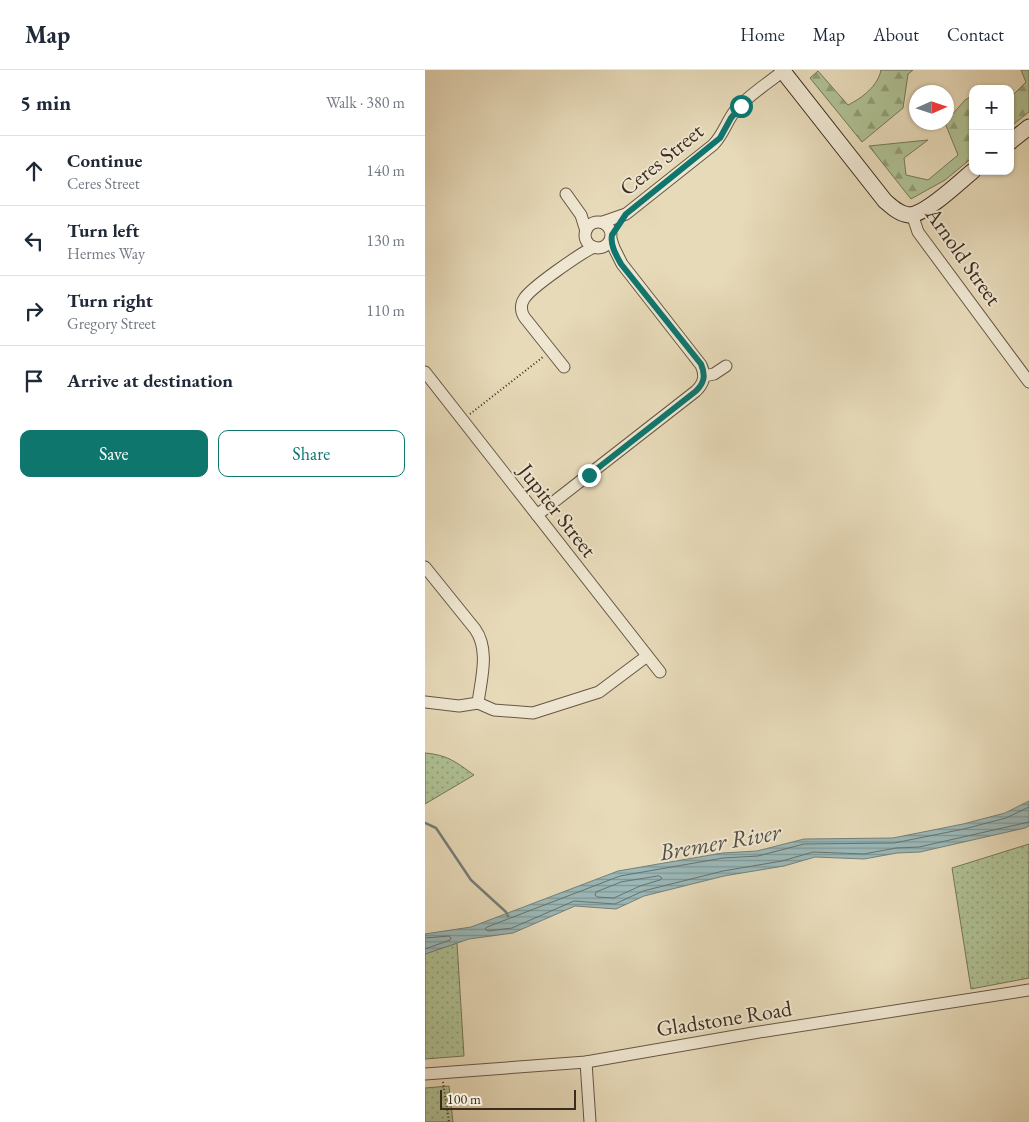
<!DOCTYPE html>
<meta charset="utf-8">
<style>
:root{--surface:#fff;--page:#f2f2f3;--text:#1f2937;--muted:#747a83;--line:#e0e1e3;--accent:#0f766e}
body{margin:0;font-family:"EB Garamond",serif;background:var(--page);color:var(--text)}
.controls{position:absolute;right:15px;top:15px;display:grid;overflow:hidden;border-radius:10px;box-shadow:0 1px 4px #0004}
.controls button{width:45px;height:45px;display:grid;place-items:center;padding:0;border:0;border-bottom:1px solid var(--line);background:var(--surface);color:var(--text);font:25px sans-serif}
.compass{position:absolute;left:484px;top:15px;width:45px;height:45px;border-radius:50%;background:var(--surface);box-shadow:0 1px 4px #0004;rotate:87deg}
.scale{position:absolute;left:15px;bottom:12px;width:136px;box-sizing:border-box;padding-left:5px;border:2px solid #3b2b1e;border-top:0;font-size:14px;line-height:18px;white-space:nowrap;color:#3b2b1e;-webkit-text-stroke:4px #efe7d2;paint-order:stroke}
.stop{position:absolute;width:15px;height:15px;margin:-11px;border:4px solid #0f766e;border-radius:50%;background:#fff}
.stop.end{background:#0f766e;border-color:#fff;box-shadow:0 1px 5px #0008}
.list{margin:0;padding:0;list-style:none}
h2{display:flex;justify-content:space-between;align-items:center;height:65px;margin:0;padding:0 20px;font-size:21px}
h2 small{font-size:16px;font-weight:400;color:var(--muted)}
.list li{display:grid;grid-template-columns:32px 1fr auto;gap:15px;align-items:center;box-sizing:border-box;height:70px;padding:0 20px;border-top:1px solid var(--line)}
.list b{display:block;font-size:19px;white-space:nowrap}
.list p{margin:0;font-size:16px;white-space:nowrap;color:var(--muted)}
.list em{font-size:16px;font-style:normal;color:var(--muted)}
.actions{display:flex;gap:10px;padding:15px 20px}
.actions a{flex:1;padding:11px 0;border:1px solid var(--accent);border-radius:10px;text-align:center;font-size:18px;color:var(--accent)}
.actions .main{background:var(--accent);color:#fff}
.icon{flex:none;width:28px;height:28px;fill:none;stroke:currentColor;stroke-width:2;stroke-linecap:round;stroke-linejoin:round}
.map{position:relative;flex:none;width:604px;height:1052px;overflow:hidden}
header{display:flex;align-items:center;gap:30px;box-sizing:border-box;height:70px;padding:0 25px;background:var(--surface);border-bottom:1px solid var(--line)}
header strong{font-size:24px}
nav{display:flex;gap:28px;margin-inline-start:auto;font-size:18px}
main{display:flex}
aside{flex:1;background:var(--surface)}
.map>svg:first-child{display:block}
.grass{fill:url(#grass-dots);stroke:#757659}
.forest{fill:url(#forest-firs);stroke:#757659}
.water{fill:url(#water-rules);stroke:#74807a}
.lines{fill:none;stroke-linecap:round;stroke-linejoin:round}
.shore{stroke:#6a726b;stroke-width:1}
.stream{stroke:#74807a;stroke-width:2.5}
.minor-casing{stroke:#665745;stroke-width:13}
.secondary-casing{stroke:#3b2b1e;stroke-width:17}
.path{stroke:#3b2b1e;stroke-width:2;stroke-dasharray:1 2.5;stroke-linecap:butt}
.minor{stroke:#efe7d2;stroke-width:11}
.secondary{stroke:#efe7d2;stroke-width:15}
.route{stroke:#0f766e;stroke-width:6}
.labels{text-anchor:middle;stroke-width:4;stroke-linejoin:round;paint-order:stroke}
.street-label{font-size:22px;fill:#3b2b1e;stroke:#efe7d2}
.water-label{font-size:24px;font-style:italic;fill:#534e44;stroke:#efe7d2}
</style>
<header>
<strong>Map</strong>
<nav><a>Home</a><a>Map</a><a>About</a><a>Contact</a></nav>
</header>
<main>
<aside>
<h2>5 min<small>Walk · 380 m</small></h2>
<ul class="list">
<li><svg class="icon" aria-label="ahead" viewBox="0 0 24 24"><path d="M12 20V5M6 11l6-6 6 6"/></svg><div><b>Continue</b><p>Ceres Street</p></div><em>140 m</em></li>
<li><svg class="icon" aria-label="left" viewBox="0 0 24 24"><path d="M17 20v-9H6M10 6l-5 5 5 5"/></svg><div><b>Turn left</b><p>Hermes Way</p></div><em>130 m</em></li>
<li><svg class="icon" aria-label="right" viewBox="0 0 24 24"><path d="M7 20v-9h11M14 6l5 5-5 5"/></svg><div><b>Turn right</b><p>Gregory Street</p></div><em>110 m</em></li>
<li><svg class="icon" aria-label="arrive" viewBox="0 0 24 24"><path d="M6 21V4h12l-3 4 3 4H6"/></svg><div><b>Arrive at destination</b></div></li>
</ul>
<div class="actions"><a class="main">Save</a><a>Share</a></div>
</aside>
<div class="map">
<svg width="604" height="1052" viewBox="0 0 604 1052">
<defs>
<pattern id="grass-dots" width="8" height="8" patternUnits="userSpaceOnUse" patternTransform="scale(1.25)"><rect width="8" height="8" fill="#afc194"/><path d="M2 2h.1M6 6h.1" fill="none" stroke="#909d78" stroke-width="1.8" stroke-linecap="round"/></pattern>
<pattern id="forest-firs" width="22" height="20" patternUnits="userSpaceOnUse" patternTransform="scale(1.25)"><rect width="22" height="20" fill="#afc194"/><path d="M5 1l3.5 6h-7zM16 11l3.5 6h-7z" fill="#909d78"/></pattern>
<pattern id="water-rules" width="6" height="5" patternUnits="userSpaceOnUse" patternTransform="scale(1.25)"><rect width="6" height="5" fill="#9ab8b8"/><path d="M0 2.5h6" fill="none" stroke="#7f9695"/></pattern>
</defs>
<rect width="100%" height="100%" fill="#e7dab9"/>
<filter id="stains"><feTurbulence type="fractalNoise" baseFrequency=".004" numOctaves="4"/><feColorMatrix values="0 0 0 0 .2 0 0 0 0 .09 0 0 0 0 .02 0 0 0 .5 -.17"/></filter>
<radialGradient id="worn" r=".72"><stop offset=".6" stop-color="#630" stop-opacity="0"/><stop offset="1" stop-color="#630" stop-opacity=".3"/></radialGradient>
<g class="grass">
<path d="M0,683C23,685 31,692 49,705L0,734Z"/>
<polygon points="604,774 604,908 546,919 527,798"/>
<polygon points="32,873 39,986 0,989 0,884"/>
<polygon points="24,1016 28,1052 0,1052 0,1018"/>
</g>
<g class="forest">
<path d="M456,0H488L483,4L478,38L437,72L385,8L393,1L423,35C437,28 453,16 456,0Z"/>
<polygon points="596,0 604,0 604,42 585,57 585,28 601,12"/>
<polygon points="548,25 548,87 520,110 486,129 444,76 503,70 479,88 481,105 503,110 533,85 520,53 540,30"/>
</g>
<polygon class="water" points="604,731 604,756 600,758 495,782 472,783 439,789 390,787 359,796 299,806 219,826 191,839 150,836 88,863 44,869 0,884 0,864 46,857 193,801 297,783 332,781 379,769 468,768 538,754 580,743"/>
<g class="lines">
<g class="shore">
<polyline points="604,737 581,748 539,759 469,773 379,774 333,786 298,788 195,806 62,857 60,859 63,861 87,858 149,831 190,834 218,821 298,801 357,791 388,782 439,784 471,778 494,777 604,752"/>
<polygon points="234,806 237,808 235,810 215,816 189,828 172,827 170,825 171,822 196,812"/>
<polyline points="0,868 24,866 26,868 25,870 0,879"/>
</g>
<polyline class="stream" points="0,753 11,758 46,810 81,842 83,846"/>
<g class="minor-casing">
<g id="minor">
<polyline points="141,124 156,145 161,161"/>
<polyline points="487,144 493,162 604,312"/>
<circle cx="173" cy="165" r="13"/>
<path d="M178,152L201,144L288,75C298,65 301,53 309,42C322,26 342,14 358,1"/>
<path d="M139,297L100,248C96,243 95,235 99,229C105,218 156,183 169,177"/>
<polyline points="0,302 235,602"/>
<polyline points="279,306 289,304 301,296"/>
<path d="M112,445L271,321C279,313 281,306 276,295L197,194L189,178L186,169"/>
<path d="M0,497L50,559C65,580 56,609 53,633"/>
<polyline points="0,632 34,636 53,633 69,640 108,643 174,622 222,586"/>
<polyline points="161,992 165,1052"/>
<polyline points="0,1004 161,992 328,963 604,920"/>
</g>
</g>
<g class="secondary-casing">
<g id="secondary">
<path d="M357,0L460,131C467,137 474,144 484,145C501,145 534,112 548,101"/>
<polyline points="585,72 604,57"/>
</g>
</g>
<g class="path">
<polyline points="45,344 118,287"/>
<polyline points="18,1012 24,1052"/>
</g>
<use href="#minor" class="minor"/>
<use href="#secondary" class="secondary"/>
</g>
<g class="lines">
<path class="route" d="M164,405L271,321C279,313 281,306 276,294L196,194C191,185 185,175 187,165L201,144L295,68L306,48L316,36"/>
</g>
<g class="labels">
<g class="street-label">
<text transform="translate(236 89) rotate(-39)" y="8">Ceres Street</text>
<text transform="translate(539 186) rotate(55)" y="8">Arnold Street</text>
<text transform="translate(133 440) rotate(52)" y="8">Jupiter Street</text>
<text transform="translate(299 948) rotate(-9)" y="8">Gladstone Road</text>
</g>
<g class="water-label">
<text transform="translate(295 772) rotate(-10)" y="8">Bremer River</text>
</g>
</g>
<rect width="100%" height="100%" filter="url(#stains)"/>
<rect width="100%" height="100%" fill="url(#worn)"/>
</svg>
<div class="controls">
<button>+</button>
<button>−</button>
</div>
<svg class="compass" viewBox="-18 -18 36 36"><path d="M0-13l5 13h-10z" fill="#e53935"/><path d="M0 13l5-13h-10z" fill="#747a83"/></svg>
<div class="scale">100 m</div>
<div class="stop" style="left:316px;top:36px"></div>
<div class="stop end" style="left:164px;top:405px"></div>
</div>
</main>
